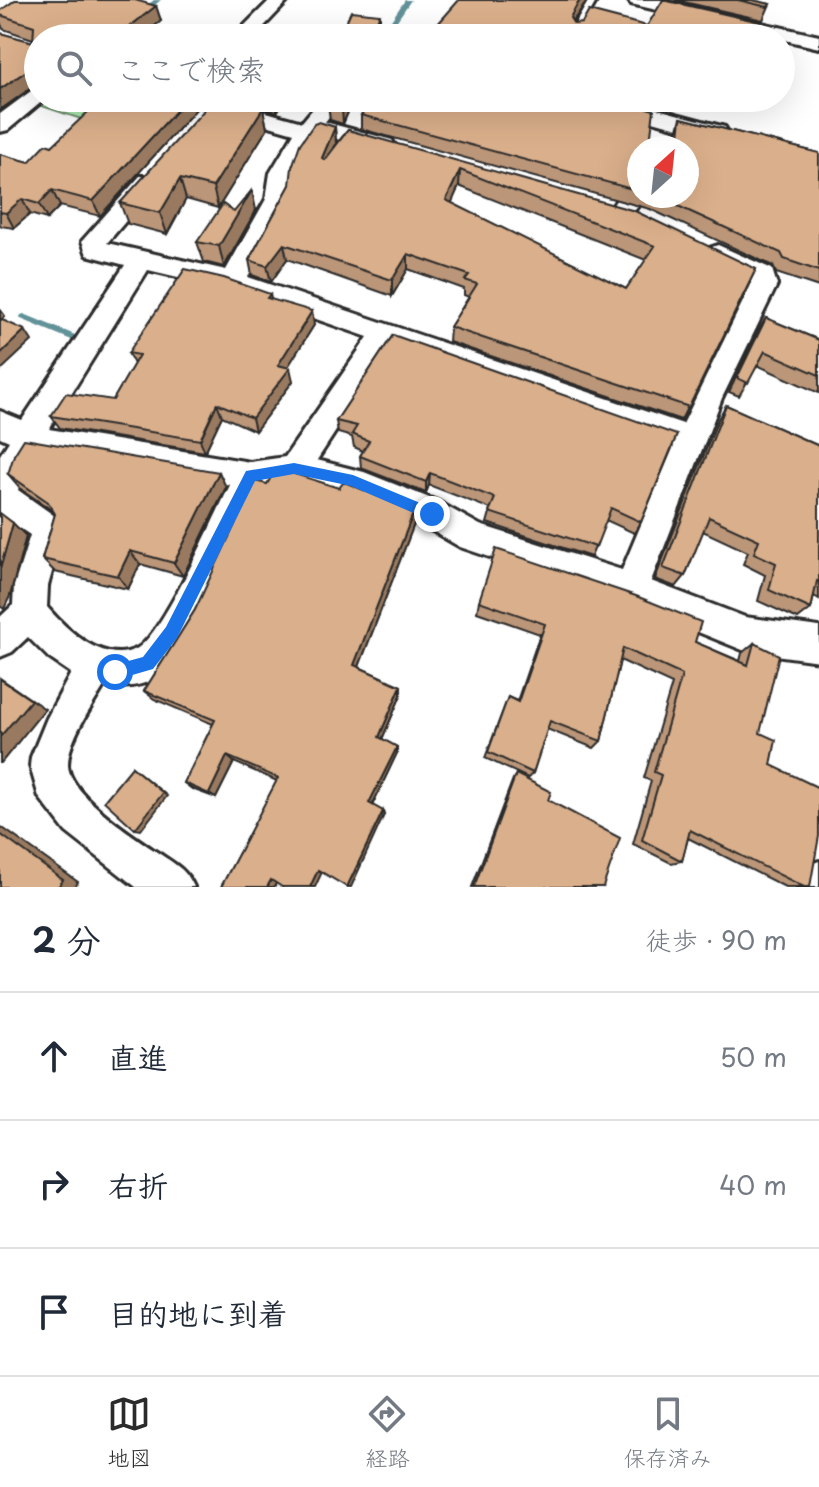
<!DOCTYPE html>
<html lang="ja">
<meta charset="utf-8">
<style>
:root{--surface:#fff;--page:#f6f6f7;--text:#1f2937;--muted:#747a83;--line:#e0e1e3;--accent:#2b2b2b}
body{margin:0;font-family:"Playpen Sans","Klee One",sans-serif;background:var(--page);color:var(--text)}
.compass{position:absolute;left:627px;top:136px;width:72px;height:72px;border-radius:50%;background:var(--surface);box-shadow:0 8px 32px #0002;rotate:27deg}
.stop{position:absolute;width:24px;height:24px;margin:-18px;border:6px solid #1a73e8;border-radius:50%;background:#fff}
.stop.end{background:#1a73e8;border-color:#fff;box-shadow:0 2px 8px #0008}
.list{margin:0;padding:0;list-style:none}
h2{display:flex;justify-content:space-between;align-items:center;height:104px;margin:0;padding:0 32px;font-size:34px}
h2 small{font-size:26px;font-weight:400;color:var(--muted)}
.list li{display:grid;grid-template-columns:52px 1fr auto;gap:24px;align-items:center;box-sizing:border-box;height:128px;padding:0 32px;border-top:2px solid var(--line)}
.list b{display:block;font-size:30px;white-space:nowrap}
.list em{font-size:26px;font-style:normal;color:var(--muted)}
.icon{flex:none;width:44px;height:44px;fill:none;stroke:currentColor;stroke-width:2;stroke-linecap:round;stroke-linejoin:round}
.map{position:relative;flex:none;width:819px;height:887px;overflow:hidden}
.search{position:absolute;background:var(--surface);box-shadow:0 8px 32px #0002;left:24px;right:24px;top:24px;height:88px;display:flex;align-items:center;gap:20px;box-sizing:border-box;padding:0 28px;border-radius:44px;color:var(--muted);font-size:30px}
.sheet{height:488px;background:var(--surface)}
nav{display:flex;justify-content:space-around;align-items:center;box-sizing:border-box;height:112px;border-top:2px solid var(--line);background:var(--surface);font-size:22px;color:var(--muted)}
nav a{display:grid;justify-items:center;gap:4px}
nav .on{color:var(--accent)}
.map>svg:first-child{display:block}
.green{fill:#abe8ae;stroke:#6b8a6c;stroke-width:2}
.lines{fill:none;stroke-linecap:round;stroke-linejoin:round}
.stream{fill:#629299;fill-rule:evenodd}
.lane-casing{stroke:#2b2b2b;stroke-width:6}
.street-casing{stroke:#2b2b2b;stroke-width:6}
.lane{fill:#fff;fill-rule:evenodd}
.street{fill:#fff;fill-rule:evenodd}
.wall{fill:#bb9678;stroke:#2b2b2b;stroke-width:2;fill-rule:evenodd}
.shaded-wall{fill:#997a61;stroke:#2b2b2b;stroke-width:2}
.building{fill:#daaf8b;stroke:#2b2b2b;stroke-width:2;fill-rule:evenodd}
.route{fill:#1a73e8}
</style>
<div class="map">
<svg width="819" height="887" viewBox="0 0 819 887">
<rect width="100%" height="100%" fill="#fff"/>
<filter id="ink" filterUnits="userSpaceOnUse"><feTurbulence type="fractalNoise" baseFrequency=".0125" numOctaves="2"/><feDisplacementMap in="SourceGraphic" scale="16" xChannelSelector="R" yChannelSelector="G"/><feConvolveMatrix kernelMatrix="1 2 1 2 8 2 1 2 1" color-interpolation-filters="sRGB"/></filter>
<g filter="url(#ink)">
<polygon class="green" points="44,98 141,98 90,122 39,105"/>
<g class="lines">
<g class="stream">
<polygon points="154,0 161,0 143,14 139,14 139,12"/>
<polygon points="405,0 411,0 385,38 379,38"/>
<polygon points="24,314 80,337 82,339 77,342 74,341 21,319 20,317 21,315"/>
</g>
<g class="lane-casing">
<polygon id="lane" points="589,0 597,0 577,35 571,35 570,33"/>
</g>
<g class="street-casing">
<g id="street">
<polygon points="270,0 289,0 253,38 232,38"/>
<polygon points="628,0 661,0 819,36 819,48 631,4"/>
<polygon points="38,89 38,98 45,99 8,130 0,132 0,114 31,91"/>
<path d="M183,98H216L302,122L322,98H343L325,122L392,140L395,145L392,150L384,152L322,135L314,137L293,173L290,199L248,277L683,424L751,285V280L709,260L705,254L709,248L718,245L772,269L777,285L722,398L651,581L745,617L819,627V661L745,651L629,604L460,547L415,521L350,494L294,482L260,487C242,525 189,659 158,677C142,687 122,688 104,686C92,707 68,739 68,765C69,794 132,835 154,850C171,862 186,868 194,887H136L66,832L39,797L30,766L31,757L47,718L71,673L49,658L28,637L12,652L0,657V617L13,605L14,586L30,535L0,515V455L9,441L0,437V411L22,420L125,265L87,255L82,241L140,176H156L160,181L107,243L226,270L266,199L270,173L294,133L186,102ZM148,270L229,289L368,337L285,457L250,462L49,429ZM392,345L674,446L622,570L480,525L437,501L364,472L317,460ZM35,451L230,485C215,515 162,637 136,649C103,665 66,629 47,607L48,586L64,529L59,519L18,490L24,469Z"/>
<polygon points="582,98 616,98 725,127 728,132 717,139 585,102"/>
<path d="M639,181V196H646L628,219H612L608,213C615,201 626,185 639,181Z"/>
<polygon points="819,861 819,887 797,887 804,867"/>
</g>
</g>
<use href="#lane" class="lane"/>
<use href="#street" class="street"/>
</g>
<g class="wall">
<polygon points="675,0 752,0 770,4 763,20"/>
<polygon points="156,6 161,21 140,38 38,38 38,83 0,110 0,33 33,42 33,39 3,29 0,22 0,11"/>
<polygon points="227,98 286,98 277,112 263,108 267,129 218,208 186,199 167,234 128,224 120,203"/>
<polygon points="332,98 354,98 343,124 330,120 328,104"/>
<polygon points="627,98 653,98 651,105"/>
<polygon points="197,108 100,216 60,206 47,219 30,214 14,228 0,226 0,154 29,162 52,146 110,112"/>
<path d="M361,115L651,134L654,137L676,136L681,118L819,153V287L776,273L773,266L650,209L361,129ZM639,148L687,196H639Z"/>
<path d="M335,127L336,143L334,147L348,130L756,269L681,420L449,342L450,327L469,297L464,295V289L408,269L392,296L287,259L271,282L252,275L249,260L290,185ZM459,186L646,260L626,289L451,203Z"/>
<polygon points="256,210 224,267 204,262 197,242"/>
<polygon points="270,294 271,299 314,325 287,368 293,381 255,431 222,416 205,452 60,428 51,416 113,400 134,364 128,353"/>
<polygon points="766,318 819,340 819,393 757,365 739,396 729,392 758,331"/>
<polygon points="393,335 641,522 634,533 606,520 591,557 487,523 491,509 429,485 426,493 361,468 360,456 363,451 354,447 352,437 338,433 336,421"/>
<polygon points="726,405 819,446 819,599 814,596 811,609 798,619 758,601 765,575 743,564 748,552 703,531 685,576 676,587 655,579 718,419"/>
<polygon points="8,474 226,487 183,576 140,564 128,589 55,572 42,559 55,514 53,511 21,489"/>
<polygon points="267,484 339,488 414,511 414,524 359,667 401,686 401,695 382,739 397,747 397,753 372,805 384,815 322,872 276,883 274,887 221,887 277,781 234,762 216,798 192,789 184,783 213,724 154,699 144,691 195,610"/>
<polygon points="479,601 695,642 740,661 742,653 754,643 760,733 810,887 785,887 688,838 682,861 671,863 633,844 651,781 644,778 672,684 620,660 601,741 594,748 547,729 533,773 528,778 485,758 508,697 517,701 540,634 477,612"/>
<polygon points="516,774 548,800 603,887 472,887 513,779"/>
</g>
<g class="shaded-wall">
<polygon points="580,0 588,0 572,22 570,18 575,8"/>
<polygon points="156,6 161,21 140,38 115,38"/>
<polygon points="380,14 380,30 377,38 370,38"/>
<polygon points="38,63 38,83 0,110 0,89"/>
<polygon points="188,98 194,98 197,108 100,216 93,201"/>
<polygon points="275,98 286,98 277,112"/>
<polygon points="346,98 354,98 343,124 342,108"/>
<polygon points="263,108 267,129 218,208 213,187"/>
<polygon points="335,127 336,143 324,174 322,158"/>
<polygon points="460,170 459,186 446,216 446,200"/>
<polygon points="180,179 186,199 167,234 160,213"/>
<polygon points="52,190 60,206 47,219 39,204"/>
<polygon points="252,190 256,210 224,267 219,246"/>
<polygon points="22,199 30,214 14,228 6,213"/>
<polygon points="284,244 287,259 271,282 267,266"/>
<polygon points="408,254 408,269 392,296 392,280"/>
<polygon points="0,309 5,316 0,321"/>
<polygon points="312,311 314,325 281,378 278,365"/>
<polygon points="25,330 32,341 0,371 0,354"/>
<polygon points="290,368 293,381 255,431 252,418"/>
<polygon points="217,403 222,416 205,452 200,440"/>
<polygon points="219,472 226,487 183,576 174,563"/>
<polygon points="430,473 429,485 426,493 426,482"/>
<polygon points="414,511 414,524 356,674 354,665"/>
<polygon points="13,523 26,536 10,596 4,609 0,606 0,569"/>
<polygon points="130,551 140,564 128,589 118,576"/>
<polygon points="0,678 45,709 1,763 0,763"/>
<polygon points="401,686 401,695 380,744 379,737"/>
<polygon points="397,747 397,753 371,808 369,803"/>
<polygon points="227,756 234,762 216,798 209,794"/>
<polygon points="132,767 167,796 141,830 135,829"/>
<polygon points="383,811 384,815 351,887 347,887"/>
<polygon points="0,826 78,882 75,887 58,887 0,834"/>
<polygon points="318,870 322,872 315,887 310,887"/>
<polygon points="271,880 277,882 274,887 267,887"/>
</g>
<g class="building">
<polygon points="15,0 135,0 156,6 115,38 85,38 77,36 74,38 38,38 38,63 0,89 0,33 33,42 34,26 0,15 0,11"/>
<polygon points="459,0 580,0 575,8 570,18 574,24 582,23 589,11 647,26 663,0 760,22 752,38 419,38 430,23 437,25"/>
<polygon points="738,0 752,0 770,4 768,7"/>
<polygon points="351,11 380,14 370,38 339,38"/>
<polygon points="124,98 188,98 93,201 52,190 39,204 22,199 6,213 0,212 0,154 29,162 46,144 52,146 92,108 110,112"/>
<polygon points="215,98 226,98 263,108 213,187 180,179 160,213 120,203"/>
<polygon points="332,98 346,98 342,108 328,104"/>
<polygon points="373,98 613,98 654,110 651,134 654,137 679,136 681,118 819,153 819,271 784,259 781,253 656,196 687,196 687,148 639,148 639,191 361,115"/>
<path d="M319,122L335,127L322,158L325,160L348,130L635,211L756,269L689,407L450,327L477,284L465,280L469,275L408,254L392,280L284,244L267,266L249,260L290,185L292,167L300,144L314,124ZM460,170L655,246L626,289L446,200Z"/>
<polygon points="252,190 219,246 197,242 223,204 234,212"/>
<polygon points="185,269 224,278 270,294 267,298 312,311 278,365 290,368 252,418 217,403 200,440 51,416 66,393 113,400 139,355 128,353"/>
<polygon points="766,318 819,340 819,375 765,351 748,383 737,378"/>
<polygon points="0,319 25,330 0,354"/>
<polygon points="393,335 677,435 641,522 611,508 596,547 489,512 495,498 430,473 426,482 360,456 369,441 352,434 357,426 336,421"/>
<polygon points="726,405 819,446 819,582 817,581 811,609 769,590 776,563 754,553 759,540 709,517 685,576 663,568"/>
<polygon points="24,439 219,472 174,563 130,551 118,576 42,559 55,514 48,502 8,474 14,455"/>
<polygon points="289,472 339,488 343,483 347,483 414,511 354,665 401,686 379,737 397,747 369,803 383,811 347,887 318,870 310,887 282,887 271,880 267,887 221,887 278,778 227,756 209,794 184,783 215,720 144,691 195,610 255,481 267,484 273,474"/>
<polygon points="0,513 13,523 0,569"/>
<polygon points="496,549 636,596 701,622 695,642 748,665 754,643 779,655 760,733 776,740 771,765 819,788 819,836 810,887 804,887 690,830 682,861 642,840 661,775 654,772 682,675 623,648 601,741 550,721 533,773 488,752 508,697 518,702 545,624 479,601"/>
<polygon points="0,679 31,700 0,737"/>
<polygon points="132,767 163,793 135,829 104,801"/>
<polygon points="516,774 551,792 548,800 620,838 603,887 474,887"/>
<polygon points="0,834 63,880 58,887 0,887"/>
</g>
</g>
<polygon class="route" points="294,463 353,475 437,510 439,514 432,521 351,486 294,474 255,481 177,638 153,669 115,680 110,678 110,666 143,657 166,627 246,471"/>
</svg>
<svg class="compass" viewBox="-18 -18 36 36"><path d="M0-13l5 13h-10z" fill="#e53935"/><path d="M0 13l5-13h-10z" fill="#747a83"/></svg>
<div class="stop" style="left:115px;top:672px"></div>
<div class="stop end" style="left:432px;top:514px"></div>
<div class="search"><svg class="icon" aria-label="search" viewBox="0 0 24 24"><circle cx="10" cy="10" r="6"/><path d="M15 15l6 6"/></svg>ここで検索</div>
</div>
<section class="sheet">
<h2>2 分<small>徒歩 · 90 m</small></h2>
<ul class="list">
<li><svg class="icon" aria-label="ahead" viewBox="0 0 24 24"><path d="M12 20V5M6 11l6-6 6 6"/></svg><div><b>直進</b></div><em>50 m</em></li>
<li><svg class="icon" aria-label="right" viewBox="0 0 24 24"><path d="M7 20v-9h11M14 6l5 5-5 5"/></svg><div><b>右折</b></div><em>40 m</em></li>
<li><svg class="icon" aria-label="arrive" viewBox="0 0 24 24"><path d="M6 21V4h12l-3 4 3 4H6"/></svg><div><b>目的地に到着</b></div></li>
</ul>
</section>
<nav>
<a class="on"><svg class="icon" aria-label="map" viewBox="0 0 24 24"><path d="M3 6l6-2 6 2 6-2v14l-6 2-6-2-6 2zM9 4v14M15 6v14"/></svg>地図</a>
<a><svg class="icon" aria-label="directions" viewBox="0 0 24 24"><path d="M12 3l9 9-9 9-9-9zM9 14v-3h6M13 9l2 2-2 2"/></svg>経路</a>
<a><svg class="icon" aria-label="saved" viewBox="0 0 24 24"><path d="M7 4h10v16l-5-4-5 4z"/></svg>保存済み</a>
</nav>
